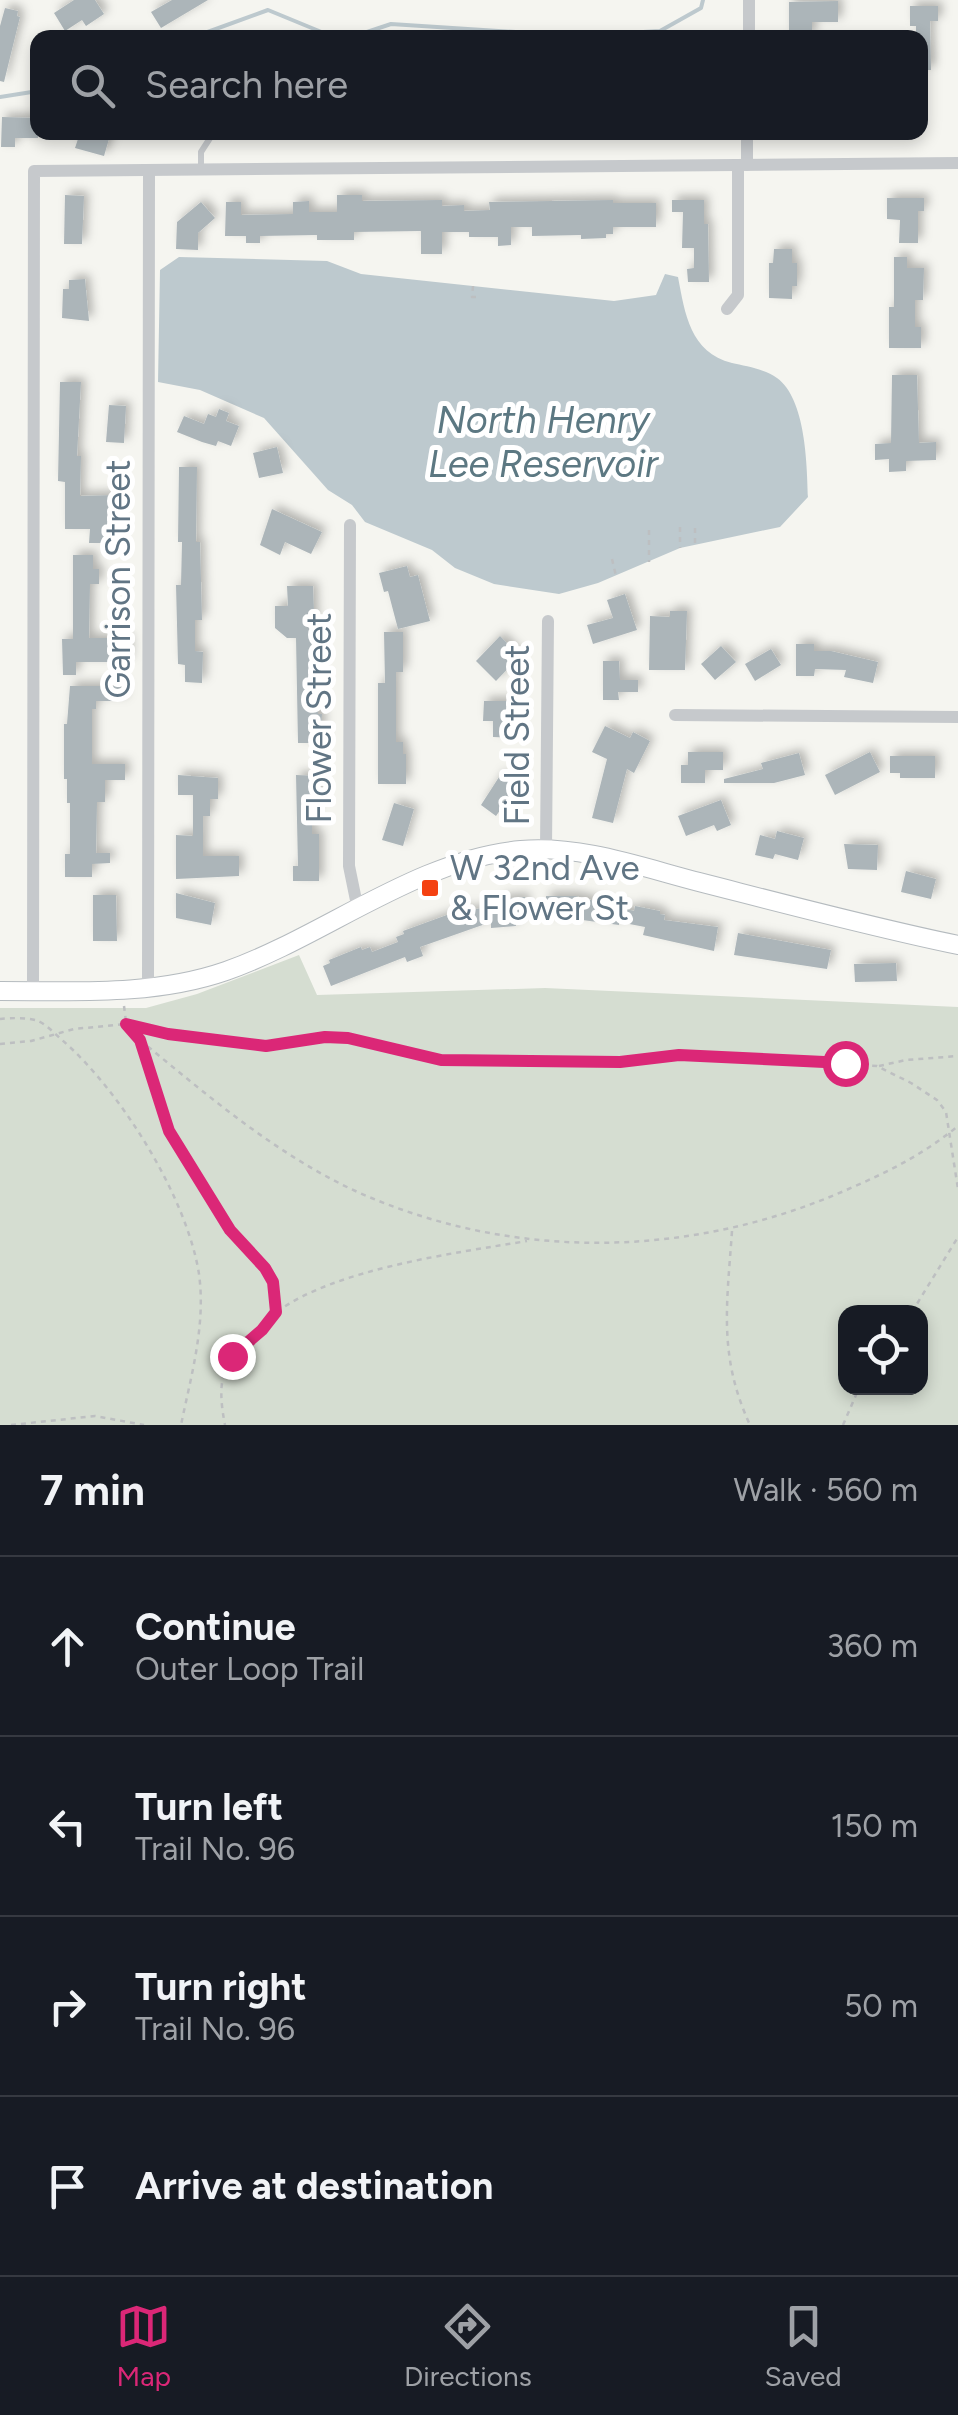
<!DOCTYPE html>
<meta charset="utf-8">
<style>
:root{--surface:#171b24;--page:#242831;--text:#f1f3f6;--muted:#9ea1a6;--line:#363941;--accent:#db2777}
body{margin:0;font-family:Figtree,sans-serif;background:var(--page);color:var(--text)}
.controls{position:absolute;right:30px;bottom:30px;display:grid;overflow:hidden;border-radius:20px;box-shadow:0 5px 15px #0003}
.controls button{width:90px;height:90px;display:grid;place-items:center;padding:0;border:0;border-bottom:2px solid var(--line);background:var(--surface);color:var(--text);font:50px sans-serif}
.stop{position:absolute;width:30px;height:30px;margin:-22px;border:8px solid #db2777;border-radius:50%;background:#fff}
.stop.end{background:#db2777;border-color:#fff;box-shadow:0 2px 10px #0008}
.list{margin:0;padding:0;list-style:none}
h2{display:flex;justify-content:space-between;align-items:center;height:130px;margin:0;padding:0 40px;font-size:42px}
h2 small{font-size:32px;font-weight:400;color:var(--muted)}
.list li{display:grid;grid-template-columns:65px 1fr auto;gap:30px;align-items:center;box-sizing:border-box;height:180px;padding:0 40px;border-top:2px solid var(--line)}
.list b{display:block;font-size:38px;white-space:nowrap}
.list p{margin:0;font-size:32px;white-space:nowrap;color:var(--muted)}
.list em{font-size:32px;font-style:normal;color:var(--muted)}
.icon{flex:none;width:55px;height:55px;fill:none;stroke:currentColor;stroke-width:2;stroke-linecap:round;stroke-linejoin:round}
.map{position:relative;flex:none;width:958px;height:1425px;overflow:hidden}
.search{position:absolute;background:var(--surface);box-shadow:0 5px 15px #0003;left:30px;right:30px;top:30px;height:110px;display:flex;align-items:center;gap:25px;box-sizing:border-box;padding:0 35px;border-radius:20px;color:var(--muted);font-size:38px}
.sheet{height:850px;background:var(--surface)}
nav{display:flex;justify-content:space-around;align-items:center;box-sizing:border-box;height:140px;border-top:2px solid var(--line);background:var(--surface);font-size:28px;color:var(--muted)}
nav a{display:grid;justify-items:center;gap:5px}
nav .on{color:var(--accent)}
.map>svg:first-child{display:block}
.green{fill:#d5ddd1;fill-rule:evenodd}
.water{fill:#bdc9ce}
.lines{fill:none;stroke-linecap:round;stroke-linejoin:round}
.stream{stroke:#bdc9ce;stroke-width:4}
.building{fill:#acb5b9;filter:url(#shadow)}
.secondary-casing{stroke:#b5bbbf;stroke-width:20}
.path{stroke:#bdbfc1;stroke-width:2.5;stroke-dasharray:5 5;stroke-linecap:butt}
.lane{stroke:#c6c9cc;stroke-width:6}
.street{stroke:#c6c9cc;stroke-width:12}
.secondary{stroke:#fff;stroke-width:18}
.route{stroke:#db2777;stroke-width:12}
.poi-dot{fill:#f44111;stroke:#fff;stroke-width:4}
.labels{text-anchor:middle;stroke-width:10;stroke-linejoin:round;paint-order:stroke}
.street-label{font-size:35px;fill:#617584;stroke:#fff}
.poi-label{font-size:35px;fill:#617584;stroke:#fff;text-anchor:start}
.water-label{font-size:38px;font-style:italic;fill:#5c7882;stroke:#fff}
</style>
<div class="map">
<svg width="958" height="1425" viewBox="0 0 958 1425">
<defs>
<filter id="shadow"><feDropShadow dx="4.5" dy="-4.5" stdDeviation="5" flood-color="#0004"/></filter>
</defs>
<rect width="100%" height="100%" fill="#f5f5f0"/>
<path class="green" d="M299,955L317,995L545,988L958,1007V1425H0V1008H146L197,994ZM846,1312H920V1388H846Z"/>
<path class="water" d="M179,257L327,261L361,274L614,301L656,295L665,274L678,277C685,314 690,352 732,363C745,366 765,369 777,378C806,399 807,465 808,497L780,527L680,548L598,583L559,594L494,584L455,568L432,550L365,522L352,505L328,490L264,418L200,390L158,382L160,270Z"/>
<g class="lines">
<g class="stream">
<polyline points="191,38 268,10 336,38"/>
<polyline points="349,38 391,24 576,36 660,31 701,8 703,0"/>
<polyline points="0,97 38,91"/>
</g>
</g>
<g class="building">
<polygon points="74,0 95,0 104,14 86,26 82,20 65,31 54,13"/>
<polygon points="172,0 208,0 161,28 151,12"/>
<polygon points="838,1 838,22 812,22 812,37 789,37 789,2"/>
<polygon points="910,6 938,6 938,21 930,21 931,70 920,70 920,37 916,37 916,26 910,26"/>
<polygon points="5,8 18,11 17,16 20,17 4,82 0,81 0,26"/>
<polygon points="2,117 38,118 38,138 15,138 15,147 1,147"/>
<polygon points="111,132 104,156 75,148 80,133"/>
<polygon points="65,195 84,196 82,244 64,244"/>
<polygon points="337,195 362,195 362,201 442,200 442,206 464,205 464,211 490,210 489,202 613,200 613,203 656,203 656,227 613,227 613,234 606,234 606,238 581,239 581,235 532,236 532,227 511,227 511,245 498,246 498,237 469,237 469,232 442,232 442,254 421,254 421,231 354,232 354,240 317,240 317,235 260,236 260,243 246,243 246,236 225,236 226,202 241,202 241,215 293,214 293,202 309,201 309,212 337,212"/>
<polygon points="887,198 924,198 924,211 918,211 918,243 899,243 900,220 887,219"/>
<polygon points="672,200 704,200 704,224 708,224 709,282 688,282 687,269 694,268 694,248 682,248 683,212 672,212"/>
<polygon points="201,202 215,218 198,233 198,250 176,249 177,222"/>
<polygon points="774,249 792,249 792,263 797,263 797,286 792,286 792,299 769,298 769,263 773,263"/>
<polygon points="894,257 907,257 907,268 924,268 923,300 915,300 915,327 921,327 921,348 889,348 889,307 894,307"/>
<polygon points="85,279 89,321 62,318 63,289 69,289 69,280"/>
<polygon points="892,375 917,375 919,443 936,442 936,460 906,461 906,471 889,472 889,459 875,460 875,444 891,443"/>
<polygon points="60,382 81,382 77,456 81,456 80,496 117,495 117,508 110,508 109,543 89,543 90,529 65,529 65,482 58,481"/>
<polygon points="109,405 126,406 124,443 106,442"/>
<polygon points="219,409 229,413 226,421 239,426 231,446 218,441 216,446 202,442 177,432 184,416 204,424 208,414 216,417"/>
<polygon points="277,447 283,473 259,478 253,453"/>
<polygon points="179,467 197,467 196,542 200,542 202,620 195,620 195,651 203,652 202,683 185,682 185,665 178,664 176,585 181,585 182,542 178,542"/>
<polygon points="272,509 322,532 311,554 285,542 280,555 260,545"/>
<polygon points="73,555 93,555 93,569 99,569 99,584 90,584 89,638 128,638 128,662 76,662 76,675 63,675 62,639 73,639"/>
<polygon points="407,566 410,577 418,575 430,621 398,629 388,591 384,592 379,573"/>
<polygon points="287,586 313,586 318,714 322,714 320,743 298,743 296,638 287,638 275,628 275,606 288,606"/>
<polygon points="625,594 637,630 593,644 587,625 613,618 607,600"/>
<polygon points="670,611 687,611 685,670 649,670 650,616 670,617"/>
<polygon points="384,632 403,632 403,672 396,672 396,742 403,742 403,754 406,754 406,784 378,784 378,683 385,683"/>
<polygon points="500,636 520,656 496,681 476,661"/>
<polygon points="796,644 814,644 814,651 831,651 878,662 873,683 844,677 846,670 815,669 814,676 796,676"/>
<polygon points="721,646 736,662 715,680 701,664"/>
<polygon points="771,649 781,665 755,681 745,664"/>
<polygon points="603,661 619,661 620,680 638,680 638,692 618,692 619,700 603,700"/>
<polygon points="70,686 123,686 123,701 96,701 96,709 92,709 92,764 125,764 125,780 105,780 105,802 97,802 96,853 110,853 110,863 92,864 92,877 65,877 65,854 70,854 70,803 67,803 67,779 64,779 64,724 67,724"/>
<polygon points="484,701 514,701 518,738 493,737 493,721 483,721"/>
<polygon points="605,726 630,738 633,732 650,741 634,773 627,769 613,823 592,818 607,759 592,752"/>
<polygon points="688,752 723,752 723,770 705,770 705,783 681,783 681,765 688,765"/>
<polygon points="870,752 880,772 835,795 825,775"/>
<polygon points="799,753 805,775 774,783 724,783 724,779 763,769 761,763"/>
<polygon points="890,756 935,756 935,778 900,778 900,773 890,773"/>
<polygon points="501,774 518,785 506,807 503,806 496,816 481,805"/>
<polygon points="178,775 218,778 218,799 210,799 210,816 203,816 203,856 239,856 239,876 176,879 176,835 193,836 193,795 178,795"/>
<polygon points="296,775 319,776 319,806 312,806 312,834 319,834 319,881 293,881 293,866 298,866"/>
<polygon points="721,800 731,825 717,831 714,825 686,836 678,816"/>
<polygon points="394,803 414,809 403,846 382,840"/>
<polygon points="777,831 804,838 798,860 775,854 773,859 755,855 760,835 775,839"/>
<polygon points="844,844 878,845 877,870 848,869"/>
<polygon points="906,871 936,879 931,899 901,892"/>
<polygon points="176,893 215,903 211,925 176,918"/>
<polygon points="93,895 116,895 117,941 93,941"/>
<polygon points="546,896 575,896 634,911 635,906 660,911 660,914 665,915 664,920 718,927 714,951 643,935 645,927 619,922 619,925 575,919 546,920"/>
<polygon points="525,897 527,918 515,919 516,926 491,928 491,922 420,947 423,956 407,962 405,957 331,986 323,966 330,963 329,960 361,947 362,950 370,947 372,952 398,942 396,937 404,934 403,931 466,908 467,911 500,904 499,899"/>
<polygon points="738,933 831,950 827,969 734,955"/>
<polygon points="896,963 897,981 855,982 854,964"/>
</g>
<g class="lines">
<g class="secondary-casing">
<path id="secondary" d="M0,991C75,991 154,996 226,971C323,937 417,859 521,850C581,845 641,867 699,882C785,904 871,927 958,945"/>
</g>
<g class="path">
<polyline points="473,286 472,297 478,297"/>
<polyline points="680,527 680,548"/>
<polyline points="695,528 695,545"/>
<polyline points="649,530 649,562"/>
<polyline points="612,559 616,576"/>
<polyline points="124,1006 126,1022"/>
<path d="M0,1019C11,1018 28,1017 38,1021C46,1024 55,1034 62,1040C120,1090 187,1197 199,1274C206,1325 191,1376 181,1425"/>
<path d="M127,1025L140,1040L169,1131L230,1231L265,1268L273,1282L275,1312C244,1362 210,1349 225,1425"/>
<path d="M140,1040C207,1095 272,1151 351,1189C511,1263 694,1259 853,1187C892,1170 925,1153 958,1126"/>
<polyline points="0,1044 31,1041 74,1029 126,1024 168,1034 266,1046 325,1037 347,1038 441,1060 620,1061 679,1055 758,1057 877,1066 911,1083 937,1100 946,1112 958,1189"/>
<polyline points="879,1066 906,1060 958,1056"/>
<path d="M732,1231C727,1304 718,1356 750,1425"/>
<path d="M277,1312C334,1269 455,1253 527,1241"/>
<polyline points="912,1312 958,1237"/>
<polyline points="11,1425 95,1416 144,1425"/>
<polyline points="843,1425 859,1388"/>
</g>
<polyline class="lane" points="201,170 201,152 212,135 230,135"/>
<g class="street">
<polyline points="749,38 749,0"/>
<polyline points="747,165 747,132"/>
<polyline points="727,309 738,295 738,165"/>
<polyline points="350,525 349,866 358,910"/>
<polyline points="675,715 958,717"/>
<polyline points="546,849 548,621"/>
<polyline points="148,987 149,171"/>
<polyline points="33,991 34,171 958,163"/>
</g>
<use href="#secondary" class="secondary"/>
</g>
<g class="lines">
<polyline class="route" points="232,1356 262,1330 276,1312 273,1282 265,1268 230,1230 169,1131 140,1040 126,1024 168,1034 266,1046 325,1037 348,1038 441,1060 620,1062 679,1055 845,1063"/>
</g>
<rect class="poi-dot" x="420" y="878" width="20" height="20" rx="5"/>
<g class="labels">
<g class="street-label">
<text transform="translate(118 579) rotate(-90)" y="12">Garrison Street</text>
<text transform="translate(319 718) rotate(-90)" y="12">Flower Street</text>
<text transform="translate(517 735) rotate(-90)" y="12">Field Street</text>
</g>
<g class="poi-label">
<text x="450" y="880">W 32nd Ave<tspan x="450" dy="40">&amp; Flower St</tspan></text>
</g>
<g class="water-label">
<text x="543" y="433">North Henry<tspan x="543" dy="44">Lee Reservoir</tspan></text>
</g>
</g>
</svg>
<div class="controls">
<button><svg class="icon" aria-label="locate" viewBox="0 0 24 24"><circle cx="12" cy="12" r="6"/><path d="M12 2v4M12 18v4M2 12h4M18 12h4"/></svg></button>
</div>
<div class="stop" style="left:845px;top:1063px"></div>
<div class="stop end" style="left:232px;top:1356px"></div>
<div class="search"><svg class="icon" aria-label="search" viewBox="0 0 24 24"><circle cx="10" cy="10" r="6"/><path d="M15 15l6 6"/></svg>Search here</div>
</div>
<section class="sheet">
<h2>7 min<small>Walk · 560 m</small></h2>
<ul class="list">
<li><svg class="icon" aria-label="ahead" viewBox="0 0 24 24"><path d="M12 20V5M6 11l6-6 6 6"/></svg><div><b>Continue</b><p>Outer Loop Trail</p></div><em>360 m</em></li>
<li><svg class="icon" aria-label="left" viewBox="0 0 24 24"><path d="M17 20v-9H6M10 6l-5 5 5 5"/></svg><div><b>Turn left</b><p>Trail No. 96</p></div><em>150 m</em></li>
<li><svg class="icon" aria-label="right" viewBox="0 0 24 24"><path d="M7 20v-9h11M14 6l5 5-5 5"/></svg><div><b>Turn right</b><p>Trail No. 96</p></div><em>50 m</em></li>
<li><svg class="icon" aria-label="arrive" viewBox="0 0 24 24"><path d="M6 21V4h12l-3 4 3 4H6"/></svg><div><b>Arrive at destination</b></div></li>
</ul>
</section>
<nav>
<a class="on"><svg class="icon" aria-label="map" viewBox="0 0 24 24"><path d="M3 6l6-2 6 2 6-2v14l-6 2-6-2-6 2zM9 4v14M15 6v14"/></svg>Map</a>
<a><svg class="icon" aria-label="directions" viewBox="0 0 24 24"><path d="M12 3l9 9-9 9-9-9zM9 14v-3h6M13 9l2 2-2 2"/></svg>Directions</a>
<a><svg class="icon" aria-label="saved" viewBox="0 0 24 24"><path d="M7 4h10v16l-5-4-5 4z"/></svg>Saved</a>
</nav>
